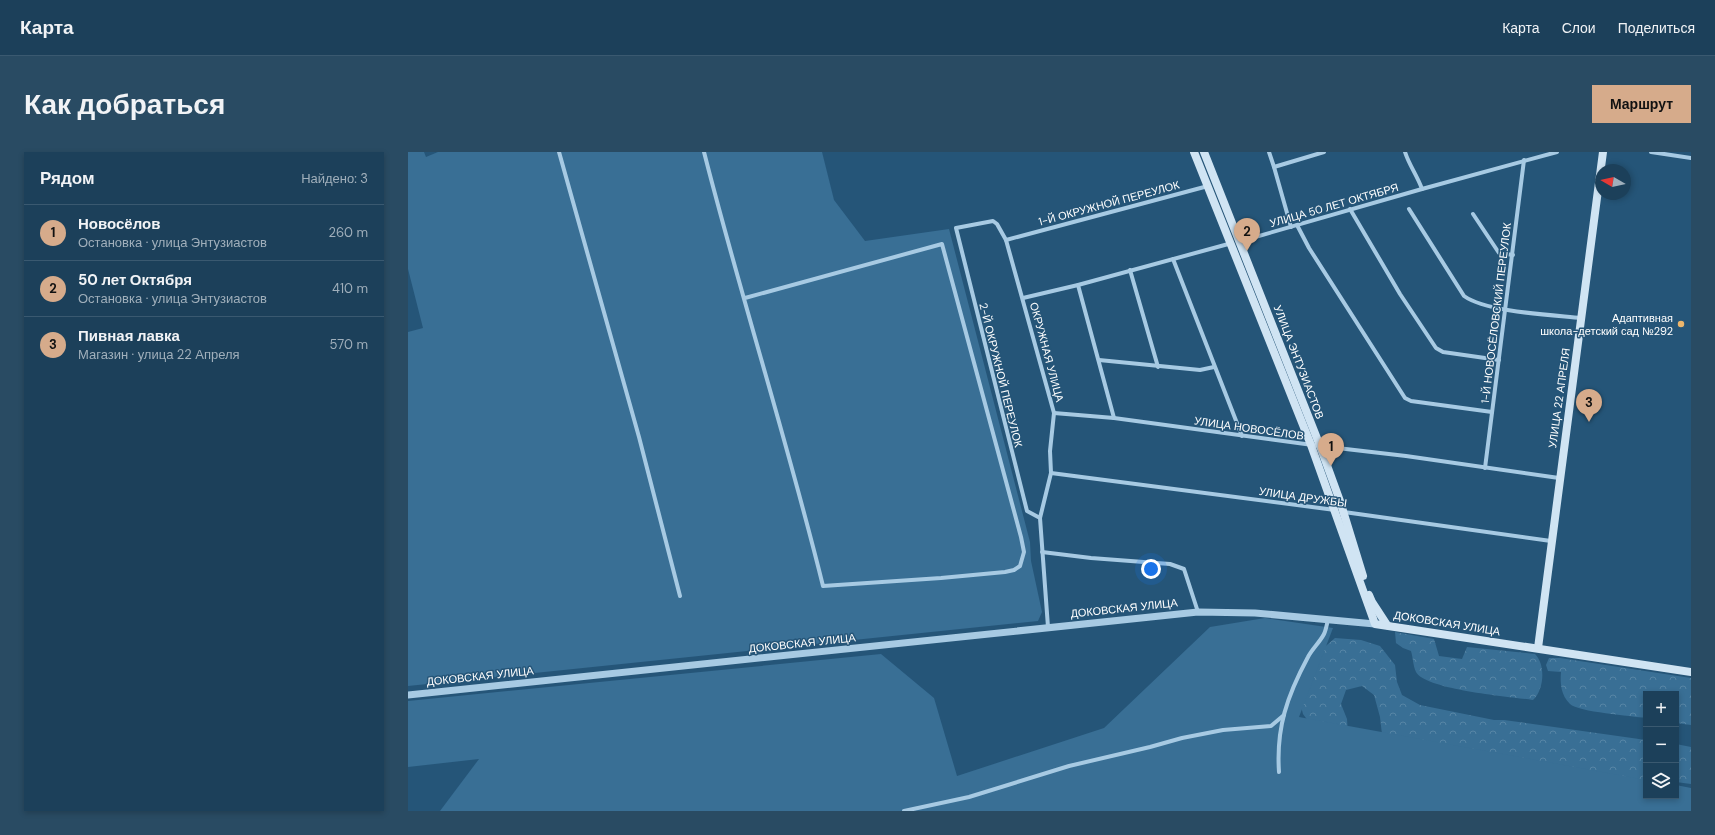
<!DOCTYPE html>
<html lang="ru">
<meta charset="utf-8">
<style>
:root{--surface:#1c405a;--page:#294b63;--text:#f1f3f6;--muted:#a0afbb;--line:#3a5970;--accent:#d6ab8b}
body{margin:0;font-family:"DM Sans",sans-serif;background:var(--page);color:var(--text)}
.controls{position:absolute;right:12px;bottom:12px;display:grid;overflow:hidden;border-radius:0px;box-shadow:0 2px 6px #0003}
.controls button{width:36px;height:36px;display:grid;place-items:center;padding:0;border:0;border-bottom:1px solid var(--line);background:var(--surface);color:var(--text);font:20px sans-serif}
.compass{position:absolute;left:1187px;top:12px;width:36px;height:36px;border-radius:50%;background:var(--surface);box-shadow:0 2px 6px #0003;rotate:279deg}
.you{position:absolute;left:743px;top:417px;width:14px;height:14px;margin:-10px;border:3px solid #fff;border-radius:50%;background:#1a73e8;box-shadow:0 0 0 6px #1a73e833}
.badge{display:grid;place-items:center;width:26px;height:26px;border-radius:50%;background:var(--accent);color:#111;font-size:13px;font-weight:700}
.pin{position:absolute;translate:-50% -33px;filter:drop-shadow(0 1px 2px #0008)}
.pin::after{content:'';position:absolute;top:21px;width:14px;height:12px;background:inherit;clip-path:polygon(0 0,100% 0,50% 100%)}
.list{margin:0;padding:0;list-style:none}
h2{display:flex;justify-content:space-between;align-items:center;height:52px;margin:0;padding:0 16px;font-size:17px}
h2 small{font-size:13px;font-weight:400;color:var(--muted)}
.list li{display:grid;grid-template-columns:26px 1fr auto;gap:12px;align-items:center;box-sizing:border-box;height:56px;padding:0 16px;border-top:1px solid var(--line)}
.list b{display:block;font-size:15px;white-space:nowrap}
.list p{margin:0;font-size:13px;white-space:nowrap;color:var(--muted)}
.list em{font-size:13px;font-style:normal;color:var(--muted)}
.icon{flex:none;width:22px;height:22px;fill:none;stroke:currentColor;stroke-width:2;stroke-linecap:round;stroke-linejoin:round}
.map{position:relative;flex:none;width:1283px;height:659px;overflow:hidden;border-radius:0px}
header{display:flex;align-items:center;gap:24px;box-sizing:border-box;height:56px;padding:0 20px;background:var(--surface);border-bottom:1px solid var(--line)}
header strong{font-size:19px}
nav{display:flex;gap:22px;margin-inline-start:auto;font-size:14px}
.intro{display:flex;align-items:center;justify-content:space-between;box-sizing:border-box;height:96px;padding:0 24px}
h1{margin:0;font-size:28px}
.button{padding:10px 18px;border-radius:0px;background:var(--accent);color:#111;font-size:14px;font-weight:700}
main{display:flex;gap:24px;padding:0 24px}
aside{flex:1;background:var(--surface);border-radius:0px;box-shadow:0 2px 6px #0003}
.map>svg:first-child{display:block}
.forest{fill:url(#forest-crowns)}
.garden{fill:#396f95}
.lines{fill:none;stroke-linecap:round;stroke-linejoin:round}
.minor{stroke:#a7cae3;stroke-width:4}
.tertiary{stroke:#a7cae3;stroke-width:7}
.secondary{stroke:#d0e4f3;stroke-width:8}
.poi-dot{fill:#ecb66c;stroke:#255578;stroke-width:1.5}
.labels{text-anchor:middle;stroke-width:3;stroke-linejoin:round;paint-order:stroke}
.street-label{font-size:11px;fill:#fff;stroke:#255578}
.poi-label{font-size:11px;fill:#fff;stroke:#255578;text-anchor:end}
</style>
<header>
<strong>Карта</strong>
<nav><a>Карта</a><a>Слои</a><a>Поделиться</a></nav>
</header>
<div class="intro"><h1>Как добраться</h1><a class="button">Маршрут</a></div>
<main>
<aside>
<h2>Рядом<small>Найдено: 3</small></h2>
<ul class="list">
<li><span class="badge">1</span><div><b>Новосёлов</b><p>Остановка · улица Энтузиастов</p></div><em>260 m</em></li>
<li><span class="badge">2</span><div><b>50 лет Октября</b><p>Остановка · улица Энтузиастов</p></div><em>410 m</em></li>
<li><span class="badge">3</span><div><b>Пивная лавка</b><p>Магазин · улица 22 Апреля</p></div><em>570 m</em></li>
</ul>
</aside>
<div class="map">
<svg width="1283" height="659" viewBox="0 0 1283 659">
<defs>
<pattern id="forest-crowns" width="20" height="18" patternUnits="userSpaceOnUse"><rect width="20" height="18" fill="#396f95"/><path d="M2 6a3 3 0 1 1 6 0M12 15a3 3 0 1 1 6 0" fill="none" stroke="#5785a5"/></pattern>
</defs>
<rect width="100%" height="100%" fill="#255578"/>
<g class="forest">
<path d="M987,480L1026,487L1031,504L1054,507L1059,495L1127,502C1138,513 1136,538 1125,548C1104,545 1018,538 1008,520C1005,514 1005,505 1003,499L995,496L988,491Z"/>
<polygon points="927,486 953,488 972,494 987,513 989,530 994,543 1012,553 1086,568 1096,568 1238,588 1238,629 975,591 972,565 966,543 954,534 938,538 933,552 939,567 940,584 906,577 895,562 892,550 912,499"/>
<path d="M1141,506H1152L1283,526V573L1268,571V542H1238V566C1224,564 1170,560 1162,552C1153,543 1152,532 1153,520L1140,519L1138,513Z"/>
<polygon points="1268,592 1283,595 1283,632 1268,630"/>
</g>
<g class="garden">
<polygon points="0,0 16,0 18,5 30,0 414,0 426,48 457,89 541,77 622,390 623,409 634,460 630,469 0,534 0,180 15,176 0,117"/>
<polygon points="857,466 925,476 891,565 1238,628 1238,644 1268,644 1268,633 1283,636 1283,659 32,659 71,607 0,615 0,549 473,502 526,546 549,624 696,576 802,475"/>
</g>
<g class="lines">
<g class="minor">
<polyline points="151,0 231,285 272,444"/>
<path d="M296,0C333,145 379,288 415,434L533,426L597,420L606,418L612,414L616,400L613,385L534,92L337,146"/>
<polyline points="861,0 866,15 883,75"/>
<path d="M997,0C1001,13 1009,23 1014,37"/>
<polyline points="1243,0 1283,6"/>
<polyline points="866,15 916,0"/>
<polyline points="942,57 992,142 1028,196 1035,200 1091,208"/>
<path d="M1001,57L1056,144C1078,160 1144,163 1173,166"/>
<polyline points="1065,62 1091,101 1105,103"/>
<polyline points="889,73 901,96 997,246 1003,249 1084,260"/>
<polyline points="598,88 800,34"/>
<polyline points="830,90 1014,37 1149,0"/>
<polyline points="765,107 834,284"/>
<polyline points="722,118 750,215"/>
<polyline points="670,133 706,266"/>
<polyline points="615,146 670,133 824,91"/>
<polyline points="691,208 792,218 806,215"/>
<polyline points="646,261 706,266 912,294 998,304 1151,326"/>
<polyline points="1077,316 1116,8"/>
<polyline points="643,321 927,358"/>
<polyline points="936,360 1143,389"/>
<polyline points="632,366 619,359 548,76 585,69 589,72 598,88 646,261 642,299 643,321 632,366 640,475"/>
<polyline points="634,400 683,406 762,412 776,417 790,460"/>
<path d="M871,620C868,576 879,544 900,505C904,497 912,490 916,482C918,478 919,472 920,467"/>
<polyline points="496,659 561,645 661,614 742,595 774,586 815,578 863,574 876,563"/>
</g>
<polyline class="tertiary" points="0,543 790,460 847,461 967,472"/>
<g class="secondary">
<polyline points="786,0 903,293 967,472 1283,520"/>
<polyline points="796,0 912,294 932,349 955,424"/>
<polyline points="961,443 964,450 979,473"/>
<polyline points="1130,496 1195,0"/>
</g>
</g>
<circle class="poi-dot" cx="1273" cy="172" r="4"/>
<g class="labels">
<g class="street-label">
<text transform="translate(701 51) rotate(-15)" y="4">1-Й ОКРУЖНОЙ ПЕРЕУЛОК</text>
<text transform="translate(926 53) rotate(-16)" y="4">УЛИЦА 50 ЛЕТ ОКТЯБРЯ</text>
<text transform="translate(1088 161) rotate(-83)" y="4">1-Й НОВОСЁЛОВСКИЙ ПЕРЕУЛОК</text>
<text transform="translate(639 200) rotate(75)" y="4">ОКРУЖНАЯ УЛИЦА</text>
<text transform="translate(891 210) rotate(69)" y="4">УЛИЦА ЭНТУЗИАСТОВ</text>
<text transform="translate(593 223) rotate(76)" y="4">2-Й ОКРУЖНОЙ ПЕРЕУЛОК</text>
<text transform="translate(1151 246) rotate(-82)" y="4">УЛИЦА 22 АПРЕЛЯ</text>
<text transform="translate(841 276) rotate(8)" y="4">УЛИЦА НОВОСЁЛОВ</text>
<text transform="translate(895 345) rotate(8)" y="4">УЛИЦА ДРУЖБЫ</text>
<text transform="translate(716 456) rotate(-6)" y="4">ДОКОВСКАЯ УЛИЦА</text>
<text transform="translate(1039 471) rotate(9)" y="4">ДОКОВСКАЯ УЛИЦА</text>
<text transform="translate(394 491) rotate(-6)" y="4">ДОКОВСКАЯ УЛИЦА</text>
<text transform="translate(72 524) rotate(-6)" y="4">ДОКОВСКАЯ УЛИЦА</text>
</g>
<g class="poi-label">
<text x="1265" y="170">Адаптивная<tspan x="1265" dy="13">школа-детский сад №292</tspan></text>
</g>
</g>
</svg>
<div class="controls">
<button>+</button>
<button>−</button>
<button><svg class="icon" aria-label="layers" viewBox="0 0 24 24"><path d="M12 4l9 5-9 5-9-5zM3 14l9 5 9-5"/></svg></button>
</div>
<svg class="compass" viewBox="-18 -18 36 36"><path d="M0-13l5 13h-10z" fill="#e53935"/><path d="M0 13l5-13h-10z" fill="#a0afbb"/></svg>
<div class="you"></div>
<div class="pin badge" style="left:923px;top:314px">1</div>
<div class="pin badge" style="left:839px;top:99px">2</div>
<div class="pin badge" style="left:1181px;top:270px">3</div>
</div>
</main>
